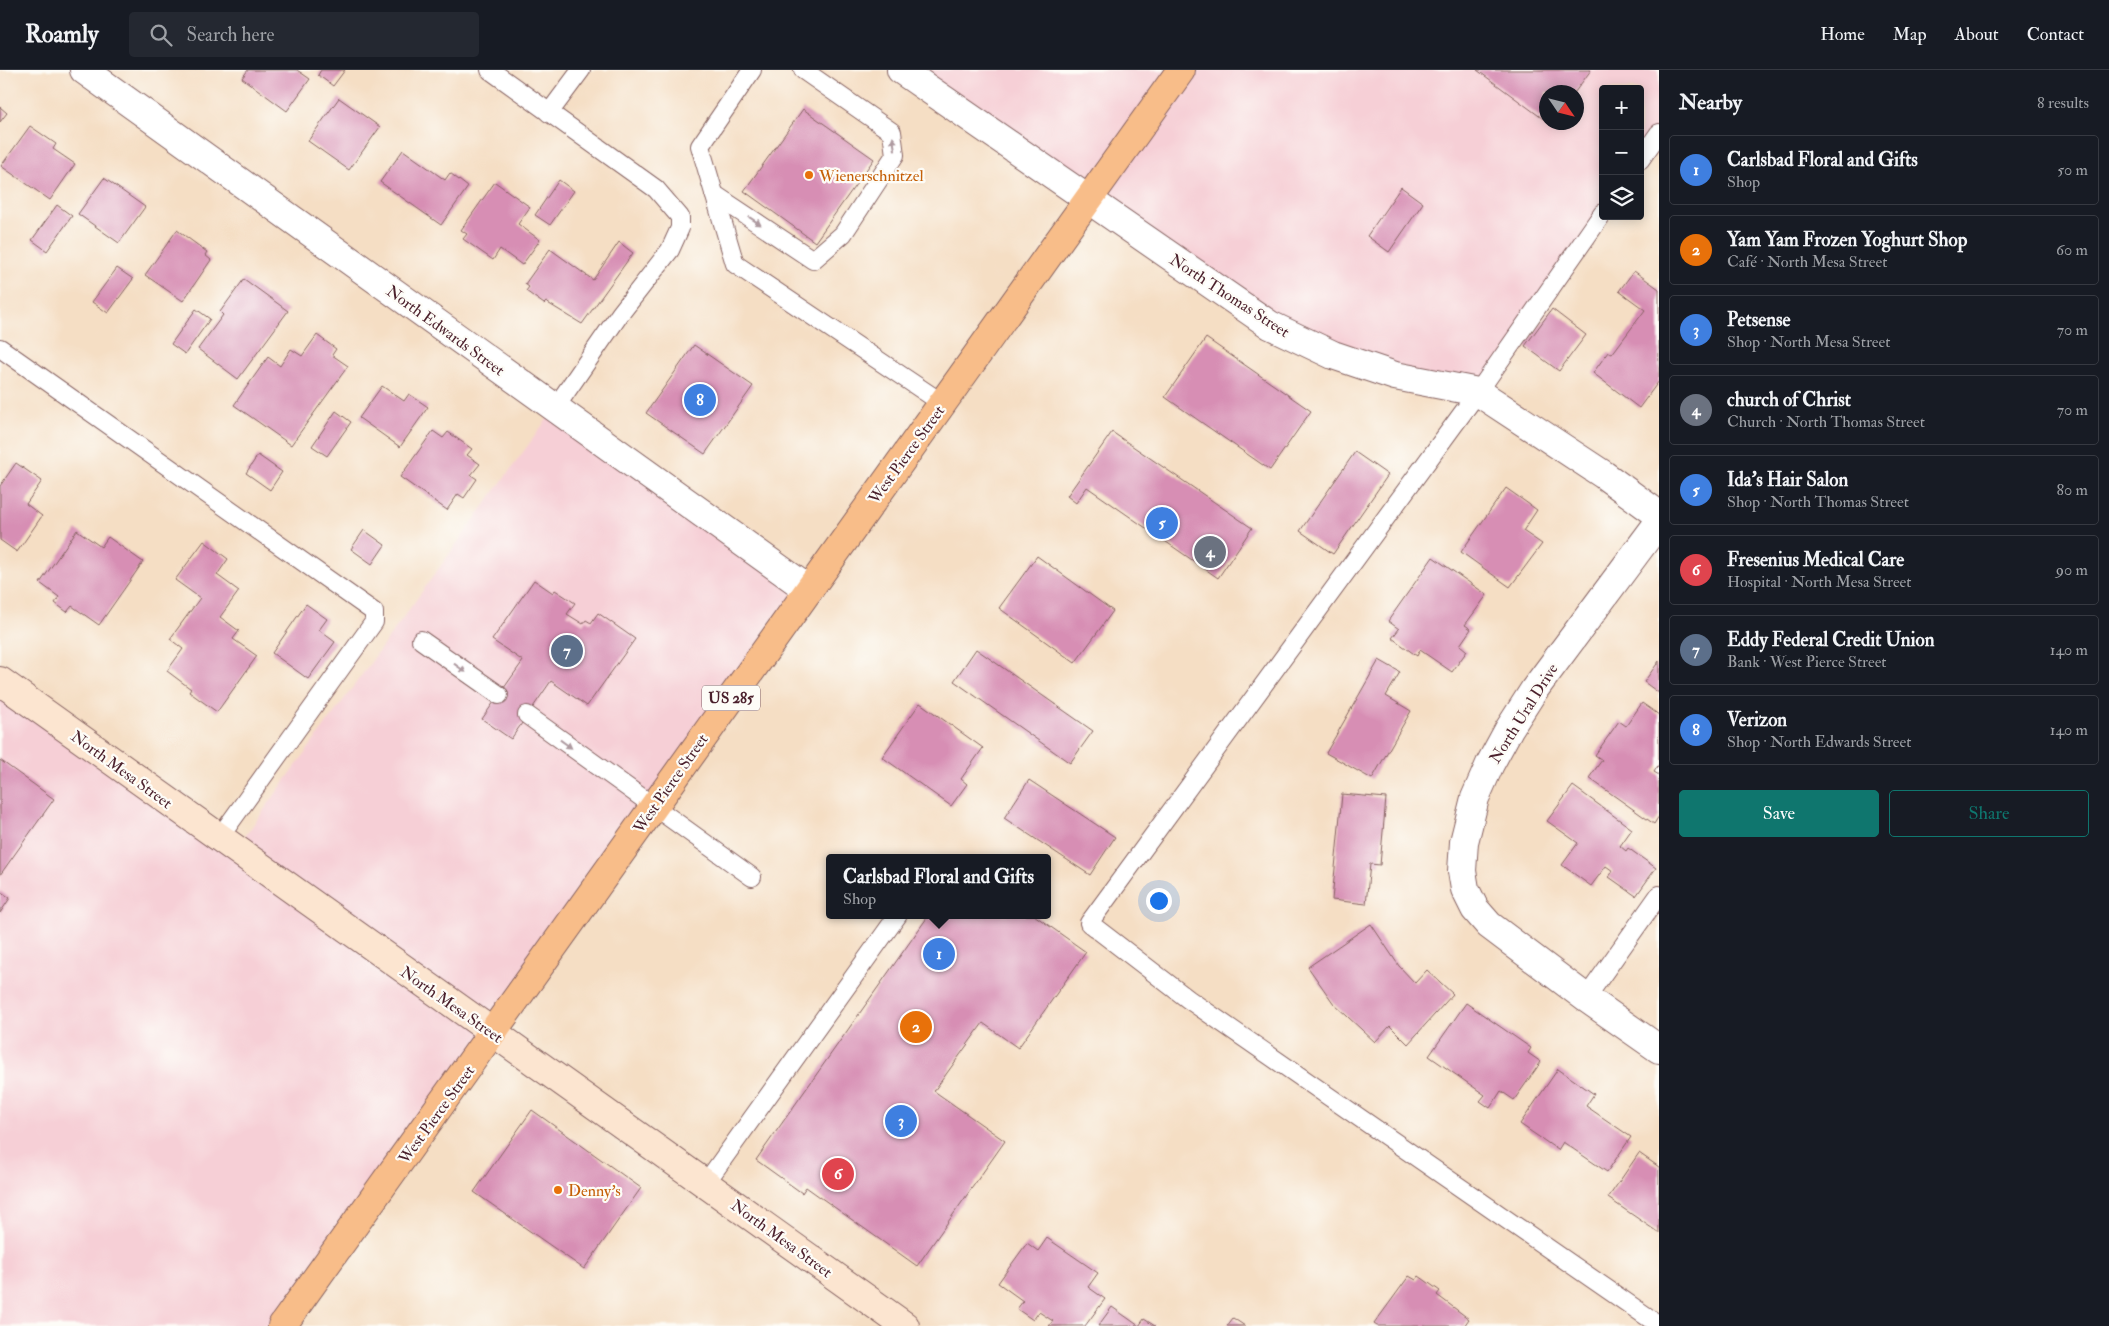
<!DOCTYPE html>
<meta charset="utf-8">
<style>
:root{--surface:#171b24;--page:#242831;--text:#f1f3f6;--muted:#9ea1a6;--line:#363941;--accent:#0f766e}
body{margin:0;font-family:"IM FELL Double Pica",serif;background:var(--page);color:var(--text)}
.controls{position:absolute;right:15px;top:15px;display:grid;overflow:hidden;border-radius:5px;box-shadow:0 2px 12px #0003}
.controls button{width:45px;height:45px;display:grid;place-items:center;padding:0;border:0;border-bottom:1px solid var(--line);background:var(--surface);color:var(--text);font:25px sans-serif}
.compass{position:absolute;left:1539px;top:15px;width:45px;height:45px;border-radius:50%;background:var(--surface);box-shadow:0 2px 12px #0003;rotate:125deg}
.you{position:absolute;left:1158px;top:830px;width:18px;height:18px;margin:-12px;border:4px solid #fff;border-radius:50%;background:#1a73e8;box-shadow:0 0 0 8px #1a73e833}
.badge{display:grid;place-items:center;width:32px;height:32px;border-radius:50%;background:var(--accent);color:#fff;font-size:16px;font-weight:700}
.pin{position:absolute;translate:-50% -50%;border:2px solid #fff;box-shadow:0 1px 5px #0006}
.popup{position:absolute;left:826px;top:784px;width:225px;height:65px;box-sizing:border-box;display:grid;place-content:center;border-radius:5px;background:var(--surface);filter:drop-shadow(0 1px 4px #0005);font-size:16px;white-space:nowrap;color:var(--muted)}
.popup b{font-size:19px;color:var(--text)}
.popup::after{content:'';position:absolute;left:50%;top:100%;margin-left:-10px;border:10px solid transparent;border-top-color:var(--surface)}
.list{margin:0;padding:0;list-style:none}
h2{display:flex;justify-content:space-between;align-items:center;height:65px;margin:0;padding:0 20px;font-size:21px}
h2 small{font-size:16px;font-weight:400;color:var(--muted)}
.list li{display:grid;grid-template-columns:32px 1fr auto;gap:15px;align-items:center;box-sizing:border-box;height:70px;margin:0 10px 10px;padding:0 10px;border:1px solid var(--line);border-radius:5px}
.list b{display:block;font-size:19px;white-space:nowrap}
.list p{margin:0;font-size:16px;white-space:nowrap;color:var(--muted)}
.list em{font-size:16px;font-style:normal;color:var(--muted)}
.actions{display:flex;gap:10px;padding:15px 20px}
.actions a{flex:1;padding:11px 0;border:1px solid var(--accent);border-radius:5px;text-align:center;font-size:18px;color:var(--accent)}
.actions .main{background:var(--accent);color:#fff}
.icon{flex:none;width:28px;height:28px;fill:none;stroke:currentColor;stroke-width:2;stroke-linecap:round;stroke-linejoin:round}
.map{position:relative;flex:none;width:1659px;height:1256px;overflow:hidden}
header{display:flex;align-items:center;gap:30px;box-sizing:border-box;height:70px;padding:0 25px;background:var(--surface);border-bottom:1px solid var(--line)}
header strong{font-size:24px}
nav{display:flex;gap:28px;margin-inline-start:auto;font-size:18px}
.search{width:350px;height:45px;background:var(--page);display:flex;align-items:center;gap:12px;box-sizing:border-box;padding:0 18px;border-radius:5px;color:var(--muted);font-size:19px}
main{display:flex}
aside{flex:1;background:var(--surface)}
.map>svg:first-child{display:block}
.built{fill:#f6cfd6;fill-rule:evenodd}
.building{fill:#d78eb4}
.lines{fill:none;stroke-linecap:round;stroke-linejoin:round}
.lane-casing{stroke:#866261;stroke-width:20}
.street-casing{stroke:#866261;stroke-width:30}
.secondary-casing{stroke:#866261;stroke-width:30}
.highway-casing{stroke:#866261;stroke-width:30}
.lane{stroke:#fff;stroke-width:18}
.street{stroke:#fff;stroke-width:28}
.secondary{stroke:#fce5d0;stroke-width:28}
.highway{stroke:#f8bd89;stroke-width:28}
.oneway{fill:#ae9aa0}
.food-dot{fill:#e8710a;stroke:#fdfcf7;stroke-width:2}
.labels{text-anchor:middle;stroke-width:4.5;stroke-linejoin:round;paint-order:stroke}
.shield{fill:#fdfcf7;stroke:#806168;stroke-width:1}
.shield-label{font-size:15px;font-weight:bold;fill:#4a1f2b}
.food-label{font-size:16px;fill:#c56008;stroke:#fdfcf7;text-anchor:start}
.street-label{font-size:16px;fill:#4a1f2b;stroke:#fdfcf7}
</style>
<header>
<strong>Roamly</strong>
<div class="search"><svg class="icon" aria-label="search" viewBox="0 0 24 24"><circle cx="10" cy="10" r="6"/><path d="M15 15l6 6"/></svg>Search here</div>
<nav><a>Home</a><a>Map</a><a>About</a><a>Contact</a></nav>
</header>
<main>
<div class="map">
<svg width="1659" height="1256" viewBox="0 0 1659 1256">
<rect width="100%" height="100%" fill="#fdfcf7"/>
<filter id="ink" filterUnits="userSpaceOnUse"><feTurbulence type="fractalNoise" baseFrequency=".02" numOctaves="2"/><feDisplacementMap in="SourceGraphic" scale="10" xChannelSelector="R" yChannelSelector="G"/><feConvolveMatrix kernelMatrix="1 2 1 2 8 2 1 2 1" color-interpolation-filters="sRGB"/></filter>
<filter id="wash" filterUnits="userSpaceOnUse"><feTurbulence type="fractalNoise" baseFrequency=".0096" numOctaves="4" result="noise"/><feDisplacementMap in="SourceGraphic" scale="20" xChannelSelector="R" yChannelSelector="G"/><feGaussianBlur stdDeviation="1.12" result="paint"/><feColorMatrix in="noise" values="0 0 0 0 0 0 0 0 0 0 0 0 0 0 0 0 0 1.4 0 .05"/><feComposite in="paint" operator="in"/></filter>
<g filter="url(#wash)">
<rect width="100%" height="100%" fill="#f5dec4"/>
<g class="built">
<path d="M901,0H1659V63L1640,90V19H1603V143L1478,322L1333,285ZM1546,22H1576V52H1546Z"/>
<polygon points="555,338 809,520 282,1256 0,1256 0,611 235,780"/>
</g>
<g id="blocks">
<g class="building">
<polygon points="248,0 297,0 310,9 287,41 242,8"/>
<polygon points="321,0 345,0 333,16 318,5"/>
<polygon points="1477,0 1591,0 1575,22 1546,22 1546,51"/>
<polygon points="339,28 380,57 349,100 308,71"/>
<polygon points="0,37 7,43 0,52"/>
<polygon points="803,39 874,89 815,172 744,121"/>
<polygon points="30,56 56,74 53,79 75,94 50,130 1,96"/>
<polygon points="403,80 445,110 450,103 468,117 441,155 380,112"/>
<polygon points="104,108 145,137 119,173 78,144"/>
<polygon points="559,110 574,121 550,155 535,145"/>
<polygon points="495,112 530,137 518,154 540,170 522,195 500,179 493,190 463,169 467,164 461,160"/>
<polygon points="1401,117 1423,133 1389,182 1367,166"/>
<polygon points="57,135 72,146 47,181 32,170"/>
<polygon points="177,160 207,182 205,185 211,190 183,231 145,205"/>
<polygon points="619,172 633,183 582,254 546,232 544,234 526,221 529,217 525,214 550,179 593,210"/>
<polygon points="117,198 133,209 108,243 92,232"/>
<polygon points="1634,201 1659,219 1659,311 1639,338 1593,303 1608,282 1612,284 1645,240 1619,221"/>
<polygon points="244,209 288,241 238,309 198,279 223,245 220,242"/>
<polygon points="196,239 210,249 185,284 171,274"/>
<polygon points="1552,239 1586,265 1559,301 1525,276"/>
<polygon points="317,265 336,279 332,285 348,296 291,375 234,335 268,287 280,296 291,279 302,286"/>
<polygon points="1206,268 1311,341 1270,400 1165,327"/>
<polygon points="694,275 753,316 705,384 646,343"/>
<polygon points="382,316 404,331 409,324 428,337 400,377 359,348"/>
<polygon points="336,341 351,352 327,386 312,376"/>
<polygon points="433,361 443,368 448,362 472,379 467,385 480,394 471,405 477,409 464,428 458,424 447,440 400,407"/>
<polygon points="1112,362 1252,458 1218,508 1087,417 1076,433 1067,426"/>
<polygon points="1355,382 1388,405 1333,484 1300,461"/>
<polygon points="258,385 282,402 270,420 246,403"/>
<polygon points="16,393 42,411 26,434 42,446 17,482 0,470 0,416"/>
<polygon points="1506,418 1537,440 1523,461 1542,474 1510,517 1461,482"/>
<polygon points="77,460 101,477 108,467 143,492 99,555 72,536 67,542 55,533 59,527 40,513"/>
<polygon points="364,460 385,475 372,494 351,479"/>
<polygon points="204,471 228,489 217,505 239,521 220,547 239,561 233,569 257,586 217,642 189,622 191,619 167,601 183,579 170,569 200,528 175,510"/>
<polygon points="1037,486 1113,541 1075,593 999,538"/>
<polygon points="1433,487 1487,525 1465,555 1471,559 1460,575 1467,581 1452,602 1420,580 1417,586 1392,568 1399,559 1388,551"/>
<polygon points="534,510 553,523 555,520 575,533 567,544 583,554 586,550 591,553 598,543 635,569 587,636 551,611 511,669 482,649 523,591 492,570"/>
<polygon points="306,534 327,549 319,560 335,572 308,609 272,583"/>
<polygon points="976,579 1093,661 1070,693 954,611"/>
<polygon points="1379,590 1400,602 1386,626 1411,641 1372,709 1326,683"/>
<polygon points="1659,591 1659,623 1644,612"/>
<polygon points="920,633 983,678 961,709 967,714 951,736 882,687"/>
<polygon points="1642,633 1659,645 1659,694 1654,702 1659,705 1659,746 1654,754 1589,708 1602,690 1595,685 1619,651 1626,656"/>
<polygon points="0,690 54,729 0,805"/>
<polygon points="1029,710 1115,767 1090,805 1004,748"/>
<polygon points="1573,716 1632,759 1620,776 1626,781 1628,778 1656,798 1636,826 1609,807 1613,801 1606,796 1591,816 1562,795 1578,773 1547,751"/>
<polygon points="1342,724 1386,728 1380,795 1370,794 1366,834 1332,830"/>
<polygon points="0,821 10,828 0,843"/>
<polygon points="929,845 1034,845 1086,882 1018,978 983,953 934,1021 1005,1071 917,1196 806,1117 802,1123 756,1090"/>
<polygon points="1371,854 1399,896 1415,913 1427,900 1453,924 1408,974 1390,956 1375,972 1334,934 1308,897"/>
<polygon points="1466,933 1531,978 1528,983 1541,992 1514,1030 1501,1021 1490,1038 1480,1031 1485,1025 1429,986"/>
<polygon points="1558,999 1594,1024 1586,1036 1631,1067 1607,1102 1563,1072 1558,1080 1520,1054"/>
<polygon points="532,1040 641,1118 584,1199 474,1122"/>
<polygon points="1639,1083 1659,1097 1659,1163 1608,1128"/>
<polygon points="1047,1168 1098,1203 1088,1217 1105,1229 1085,1256 1049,1256 1053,1251 1039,1242 1033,1250 1017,1239 1023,1231 998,1213 1027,1173 1038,1181"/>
<polygon points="1409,1206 1416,1210 1419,1206 1440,1221 1437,1225 1469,1249 1464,1256 1377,1256 1374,1254"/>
<polygon points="1112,1237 1139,1256 1098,1256"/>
<polygon points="1233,1248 1245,1256 1227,1256"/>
<polygon points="1144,1249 1155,1256 1139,1256"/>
</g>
</g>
</g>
<g filter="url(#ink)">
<use href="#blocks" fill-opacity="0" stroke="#866261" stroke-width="1"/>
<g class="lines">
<g class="lane-casing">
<g id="lane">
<polyline points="490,0 656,119 680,147 680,158 670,180 620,244 555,338"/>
<polyline points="752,0 700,76 735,194 942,333"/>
<polyline points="549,43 581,0"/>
<polyline points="1640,90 1659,63"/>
<polyline points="714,124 813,190 843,164 895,85 892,62 803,0"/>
<polyline points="1603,143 1478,322 1089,853 1188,929 1659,1255"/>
<polyline points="0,278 374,542 374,552 219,768"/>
<polyline points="421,570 499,625"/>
<polyline points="527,645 752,807"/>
<polyline points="1586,928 1659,825"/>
<polyline points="705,1114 898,845"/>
</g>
</g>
<g class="street-casing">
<g id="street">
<polyline points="84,0 809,520"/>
<polyline points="901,0 1270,255 1333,285 1395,306 1478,322 1604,405 1659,445"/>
<polyline points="1659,452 1534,620 1509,659 1490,694 1475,728 1464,772 1462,801 1465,819 1475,839 1489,855 1586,928 1659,979"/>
</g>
</g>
<g class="secondary-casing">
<polyline id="secondary" points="0,611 905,1256"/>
</g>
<g class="highway-casing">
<path id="highway" d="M282,1256C583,838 881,418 1181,0"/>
</g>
<use href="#lane" class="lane"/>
<use href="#street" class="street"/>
<use href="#secondary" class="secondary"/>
<use href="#highway" class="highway"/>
</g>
<defs><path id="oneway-solid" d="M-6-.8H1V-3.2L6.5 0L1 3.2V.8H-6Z" transform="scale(1.25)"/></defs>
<g class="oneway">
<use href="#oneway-solid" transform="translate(894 74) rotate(-99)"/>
<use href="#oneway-solid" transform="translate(755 151) rotate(34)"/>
<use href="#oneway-solid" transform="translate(460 598) rotate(36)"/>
<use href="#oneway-solid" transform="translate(566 674) rotate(36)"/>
</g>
</g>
<g class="food-dot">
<circle cx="809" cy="105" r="5"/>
<circle cx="558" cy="1120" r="5"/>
</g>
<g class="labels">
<rect class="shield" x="702" y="615.5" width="58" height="25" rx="4"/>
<g class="shield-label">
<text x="731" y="633">US 285</text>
</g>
<g class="food-label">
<text x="819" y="111">Wienerschnitzel</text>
<text x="568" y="1126">Denny's</text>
</g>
<g class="street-label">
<text transform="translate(1230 225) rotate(33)" y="6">North Thomas Street</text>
<text transform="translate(446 260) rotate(36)" y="6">North Edwards Street</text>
<text transform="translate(906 384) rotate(-54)" y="6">West Pierce Street</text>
<text transform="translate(1523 643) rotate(-58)" y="6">North Ural Drive</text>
<text transform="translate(122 699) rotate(36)" y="6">North Mesa Street</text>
<text transform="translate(670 713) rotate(-55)" y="6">West Pierce Street</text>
<text transform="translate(452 934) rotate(35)" y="6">North Mesa Street</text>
<text transform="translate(436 1044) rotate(-54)" y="6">West Pierce Street</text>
<text transform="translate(782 1168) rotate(36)" y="6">North Mesa Street</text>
</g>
</g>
</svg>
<div class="controls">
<button>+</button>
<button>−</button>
<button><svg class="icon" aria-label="layers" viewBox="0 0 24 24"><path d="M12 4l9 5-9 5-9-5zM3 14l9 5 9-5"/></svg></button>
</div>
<svg class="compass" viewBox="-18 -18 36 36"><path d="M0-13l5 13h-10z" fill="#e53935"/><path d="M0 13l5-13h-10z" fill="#9ea1a6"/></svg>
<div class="you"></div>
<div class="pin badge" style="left:939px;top:884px;background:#3f7fe0">1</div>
<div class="popup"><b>Carlsbad Floral and Gifts</b>Shop</div>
<div class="pin badge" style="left:916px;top:957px;background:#e8710a">2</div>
<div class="pin badge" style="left:901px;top:1051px;background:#3f7fe0">3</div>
<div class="pin badge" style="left:1210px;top:482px;background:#6b7280">4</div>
<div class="pin badge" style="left:1162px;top:453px;background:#3f7fe0">5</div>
<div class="pin badge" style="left:838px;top:1104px;background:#e0444e">6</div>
<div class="pin badge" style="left:567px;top:581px;background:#5c6f8a">7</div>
<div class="pin badge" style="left:700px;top:330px;background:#3f7fe0">8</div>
</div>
<aside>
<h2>Nearby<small>8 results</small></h2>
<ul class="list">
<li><span class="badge" style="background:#3f7fe0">1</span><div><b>Carlsbad Floral and Gifts</b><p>Shop</p></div><em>50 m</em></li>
<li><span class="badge" style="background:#e8710a">2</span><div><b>Yam Yam Frozen Yoghurt Shop</b><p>Café · North Mesa Street</p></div><em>60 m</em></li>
<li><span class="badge" style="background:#3f7fe0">3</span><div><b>Petsense</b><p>Shop · North Mesa Street</p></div><em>70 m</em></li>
<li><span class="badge" style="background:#6b7280">4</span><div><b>church of Christ</b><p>Church · North Thomas Street</p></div><em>70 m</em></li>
<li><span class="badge" style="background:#3f7fe0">5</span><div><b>Ida's Hair Salon</b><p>Shop · North Thomas Street</p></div><em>80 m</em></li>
<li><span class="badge" style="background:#e0444e">6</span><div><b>Fresenius Medical Care</b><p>Hospital · North Mesa Street</p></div><em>90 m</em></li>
<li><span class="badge" style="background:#5c6f8a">7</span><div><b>Eddy Federal Credit Union</b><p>Bank · West Pierce Street</p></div><em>140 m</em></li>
<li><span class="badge" style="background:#3f7fe0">8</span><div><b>Verizon</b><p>Shop · North Edwards Street</p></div><em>140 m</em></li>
</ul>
<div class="actions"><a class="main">Save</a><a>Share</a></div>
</aside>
</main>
